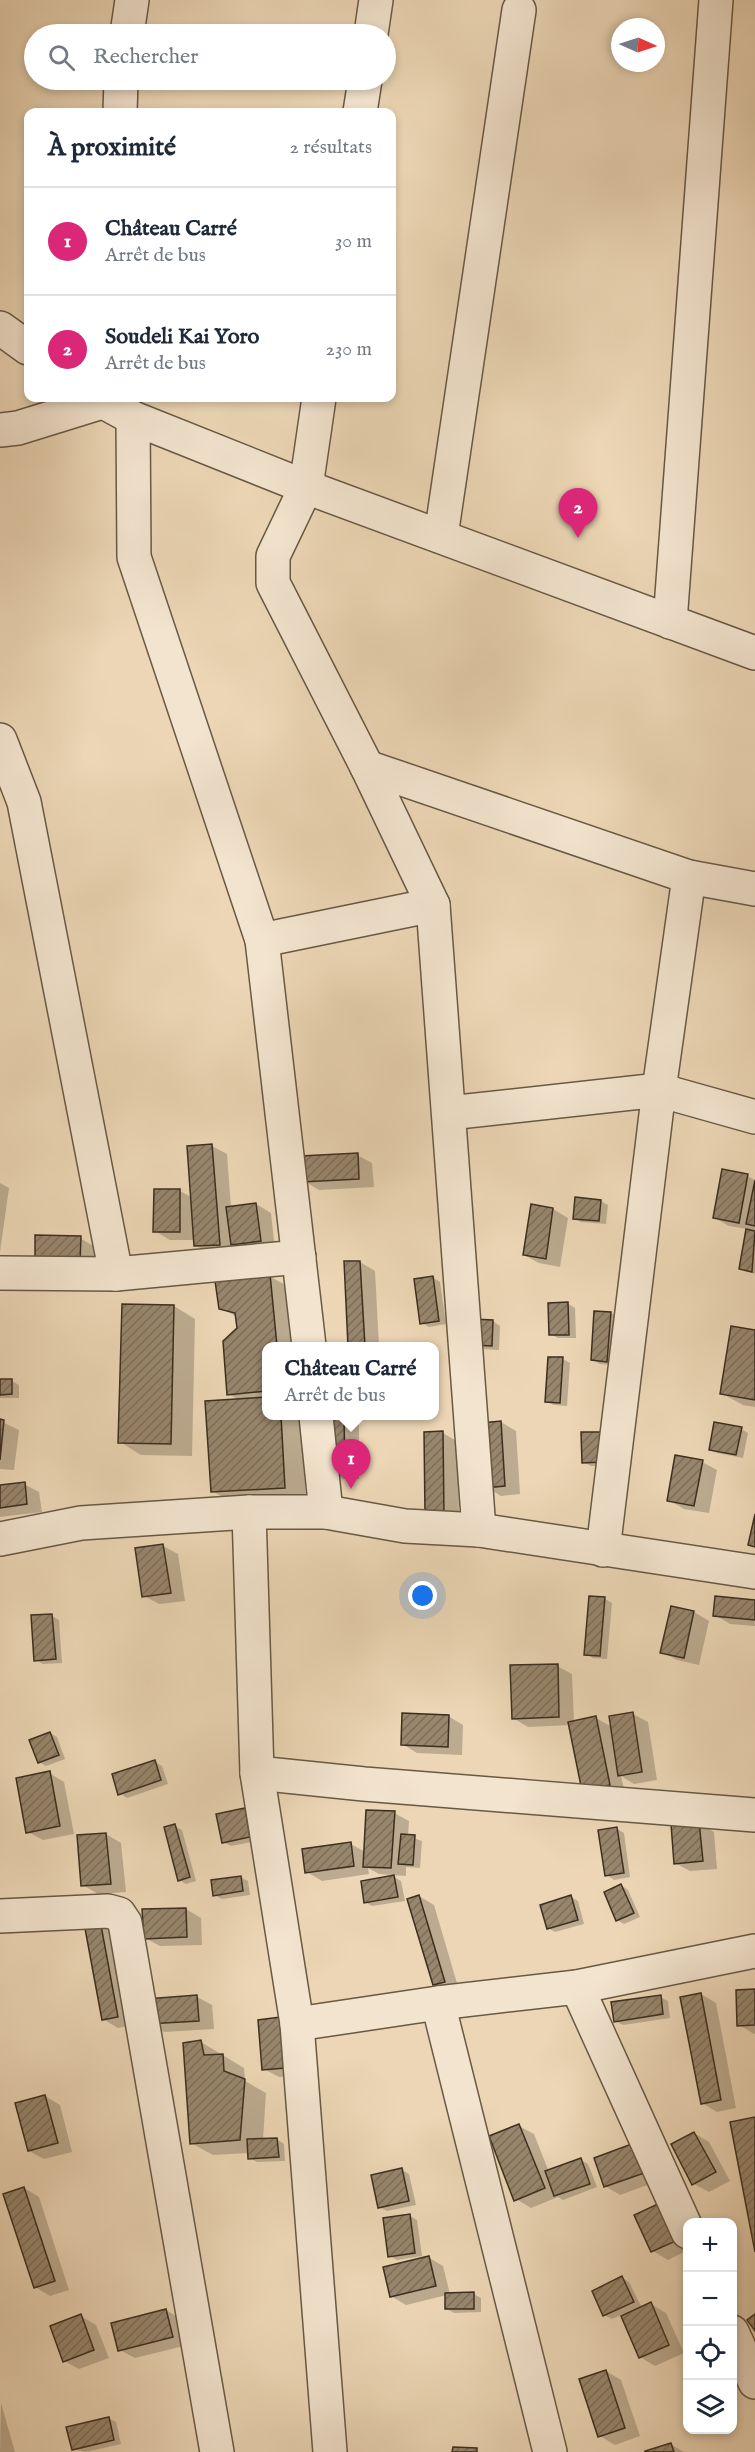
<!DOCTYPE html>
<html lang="fr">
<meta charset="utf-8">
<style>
:root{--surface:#fff;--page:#f6f6f7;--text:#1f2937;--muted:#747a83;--line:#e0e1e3;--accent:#db2777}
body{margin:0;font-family:"IM FELL English",serif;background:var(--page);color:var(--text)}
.controls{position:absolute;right:18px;bottom:18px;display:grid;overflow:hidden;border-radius:12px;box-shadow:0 3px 9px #0003}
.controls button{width:54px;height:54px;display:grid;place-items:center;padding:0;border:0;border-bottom:2px solid var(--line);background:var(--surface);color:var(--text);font:30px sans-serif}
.compass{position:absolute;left:611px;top:18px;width:54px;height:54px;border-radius:50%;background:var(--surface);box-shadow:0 3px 9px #0003;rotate:93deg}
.you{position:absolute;left:423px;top:1596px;width:21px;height:21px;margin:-15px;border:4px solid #fff;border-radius:50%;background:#1a73e8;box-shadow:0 0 0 9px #1a73e833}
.badge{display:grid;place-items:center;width:39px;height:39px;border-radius:50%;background:var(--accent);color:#fff;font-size:20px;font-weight:700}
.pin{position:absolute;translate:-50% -50px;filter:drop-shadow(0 2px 3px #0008)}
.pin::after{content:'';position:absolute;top:32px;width:21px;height:18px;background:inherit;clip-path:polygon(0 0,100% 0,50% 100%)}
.popup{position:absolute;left:262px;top:1342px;width:177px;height:78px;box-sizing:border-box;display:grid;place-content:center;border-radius:12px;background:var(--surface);filter:drop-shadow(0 2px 4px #0005);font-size:20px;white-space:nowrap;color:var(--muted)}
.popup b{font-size:22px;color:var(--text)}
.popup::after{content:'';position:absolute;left:50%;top:100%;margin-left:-12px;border:12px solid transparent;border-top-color:var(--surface)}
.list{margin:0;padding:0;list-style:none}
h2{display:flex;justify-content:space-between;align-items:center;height:78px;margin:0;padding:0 24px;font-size:26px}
h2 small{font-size:20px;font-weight:400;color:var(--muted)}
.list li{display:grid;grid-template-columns:39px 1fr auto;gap:18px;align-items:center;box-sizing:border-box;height:108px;padding:0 24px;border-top:2px solid var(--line)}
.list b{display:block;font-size:22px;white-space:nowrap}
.list p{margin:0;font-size:20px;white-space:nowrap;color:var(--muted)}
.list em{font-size:20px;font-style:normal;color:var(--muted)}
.icon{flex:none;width:33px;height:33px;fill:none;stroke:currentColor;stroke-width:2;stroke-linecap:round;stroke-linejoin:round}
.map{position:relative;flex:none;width:755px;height:2452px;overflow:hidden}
.search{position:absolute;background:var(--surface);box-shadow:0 3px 9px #0003;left:24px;top:24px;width:372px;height:66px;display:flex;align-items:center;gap:15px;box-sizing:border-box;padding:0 21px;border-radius:33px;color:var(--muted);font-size:22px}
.panel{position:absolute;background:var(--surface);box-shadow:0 3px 9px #0003;left:24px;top:108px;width:372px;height:294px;border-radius:12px}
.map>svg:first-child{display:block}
.shadow{fill:#0003}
.building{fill:url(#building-hatch);stroke:#3c2f1f;stroke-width:1.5}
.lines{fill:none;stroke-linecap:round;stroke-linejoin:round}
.minor-casing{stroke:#685944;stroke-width:36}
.minor{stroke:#f3e4cf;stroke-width:33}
</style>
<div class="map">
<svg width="755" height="2452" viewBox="0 0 755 2452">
<defs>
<pattern id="building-hatch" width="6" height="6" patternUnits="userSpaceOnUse" patternTransform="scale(1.5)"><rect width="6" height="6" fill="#98866d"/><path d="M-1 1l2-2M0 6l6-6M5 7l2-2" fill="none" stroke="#7d6e59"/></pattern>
</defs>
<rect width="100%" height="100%" fill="#ecd6b5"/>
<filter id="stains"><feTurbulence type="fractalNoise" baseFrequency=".00333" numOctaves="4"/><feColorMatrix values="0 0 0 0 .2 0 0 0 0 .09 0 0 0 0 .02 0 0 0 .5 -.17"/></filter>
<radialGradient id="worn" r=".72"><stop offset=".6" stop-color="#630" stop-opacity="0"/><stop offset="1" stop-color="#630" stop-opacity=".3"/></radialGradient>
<g class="shadow">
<polygon points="212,1146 227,1154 231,1208 256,1204 271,1213 275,1249 247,1253 233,1244 234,1253 211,1254 196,1246 196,1240 170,1240 155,1231 180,1191 193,1198"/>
<polygon points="357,1155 372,1163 374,1187 319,1190 304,1181"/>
<polygon points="747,1176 755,1180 755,1274 740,1269 747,1229 729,1226 715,1218"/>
<polygon points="0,1183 9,1188 0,1252"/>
<polygon points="601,1201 608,1205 606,1224 581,1222 574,1218"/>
<polygon points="532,1206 553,1209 568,1218 560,1267 539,1263 524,1255"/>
<polygon points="80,1238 95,1247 95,1271 51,1270"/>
<polygon points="360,1262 375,1271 379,1346 349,1346 346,1263"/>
<polygon points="269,1276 291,1288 297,1346 267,1346 267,1416 301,1416 306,1499 234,1503 212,1491 240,1401 229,1394 238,1329 237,1317 221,1308"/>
<polygon points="432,1277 440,1282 446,1324 429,1327 422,1323"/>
<polygon points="568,1304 575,1308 576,1338 558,1338 550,1334"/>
<polygon points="174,1306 195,1319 192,1456 141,1455 120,1442"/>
<polygon points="611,1313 618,1317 614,1365 600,1364 593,1360"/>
<polygon points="493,1321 500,1326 499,1350 481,1349 474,1345"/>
<polygon points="755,1331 755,1407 743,1405 721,1393"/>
<polygon points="563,1359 570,1363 567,1406 554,1405 546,1401"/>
<polygon points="0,1381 12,1381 19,1385 19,1398 0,1398"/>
<polygon points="328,1416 359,1416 359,1479 344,1479 329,1470"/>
<polygon points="0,1421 19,1430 14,1470 0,1469"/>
<polygon points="501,1422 516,1431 520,1494 501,1496 486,1487"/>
<polygon points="741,1429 748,1433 743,1458 717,1453 710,1449"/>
<polygon points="443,1433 458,1442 459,1523 442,1523"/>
<polygon points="583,1434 610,1466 591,1466 583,1462"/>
<polygon points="702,1462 717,1470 709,1513 684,1509 669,1500"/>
<polygon points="24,1484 39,1492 42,1512 0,1517 0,1487"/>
<polygon points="163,1546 178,1554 185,1601 159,1604 144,1596"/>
<polygon points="590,1598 605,1599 612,1603 607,1659 593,1658 586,1654"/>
<polygon points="755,1601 755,1626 730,1624 715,1615"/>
<polygon points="672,1607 694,1612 709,1621 699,1665 677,1660 662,1652"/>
<polygon points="52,1616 59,1620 62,1663 43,1664 36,1660"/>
<polygon points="557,1666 572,1674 574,1722 596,1718 612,1727 633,1714 648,1722 657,1780 634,1784 621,1776 625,1793 599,1798 570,1725 528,1727 513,1718"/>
<polygon points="448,1716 463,1725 462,1755 417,1753 402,1744"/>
<polygon points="50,1733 57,1737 65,1759 46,1766 39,1762"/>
<polygon points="155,1762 162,1766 168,1784 127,1798 120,1793"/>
<polygon points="49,1773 64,1782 74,1834 43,1840 28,1832"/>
<polygon points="244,1810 252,1814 257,1841 231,1846 223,1842"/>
<polygon points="394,1813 409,1821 408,1836 422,1841 420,1868 406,1867 406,1876 379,1874 368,1868 369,1874 322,1881 307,1872 351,1844 365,1852"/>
<polygon points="699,1823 714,1832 717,1869 690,1871 675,1863"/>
<polygon points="174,1826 182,1830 196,1881 186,1884 179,1880"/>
<polygon points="617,1829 624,1833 630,1877 614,1880 607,1875"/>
<polygon points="106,1834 121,1843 126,1892 98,1894 83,1885"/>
<polygon points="240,1877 248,1881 250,1895 222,1899 214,1895"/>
<polygon points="394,1877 401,1881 405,1901 372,1906 365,1902"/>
<polygon points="621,1885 628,1890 640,1917 624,1924 617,1920"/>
<polygon points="419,1896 434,1905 459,1990 450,1993 435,1984"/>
<polygon points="571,1897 578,1901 584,1924 555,1932 548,1928"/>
<polygon points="186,1909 201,1918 202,1945 160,1946 145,1938"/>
<polygon points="99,1922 114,1931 132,2025 118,2028 103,2019"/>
<polygon points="755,1990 755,2034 754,2034 739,2025"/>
<polygon points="701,1994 716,2003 736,2108 717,2112 702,2103"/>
<polygon points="197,1997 212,2005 214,2029 164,2032 149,2023"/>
<polygon points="660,1997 668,2001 670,2018 623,2025 615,2021"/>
<polygon points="259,2021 299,2076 279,2077 264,2069"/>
<polygon points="201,2042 244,2068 245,2081 266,2093 263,2140 277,2139 284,2144 285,2161 257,2162 250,2158 249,2153 213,2155 191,2143"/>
<polygon points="45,2096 60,2105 72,2152 44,2159 29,2151"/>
<polygon points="519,2126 534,2134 549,2172 581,2160 588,2164 597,2187 563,2200 558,2197 531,2208 516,2199"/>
<polygon points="694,2133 709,2142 730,2181 709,2192 694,2184"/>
<polygon points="637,2144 661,2180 620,2195 605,2186"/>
<polygon points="402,2170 409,2174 416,2205 387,2211 379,2207"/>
<polygon points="24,2188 39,2197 69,2290 50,2296 35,2287"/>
<polygon points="410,2216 417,2220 422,2256 397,2260 389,2256"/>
<polygon points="636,2216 688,2240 688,2250 668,2260 653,2251"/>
<polygon points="428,2257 443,2266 450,2294 474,2294 481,2298 481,2312 454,2313 447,2309 447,2295 406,2305 391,2296"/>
<polygon points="622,2278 629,2282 642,2308 651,2304 666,2313 684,2353 655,2366 640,2357 622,2315 612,2319 604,2315"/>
<polygon points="166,2310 181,2319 188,2345 135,2358 120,2350"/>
<polygon points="81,2316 96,2325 109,2358 79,2369 64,2361"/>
<polygon points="606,2371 621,2380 640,2436 615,2445 600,2436"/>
<polygon points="1,2403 15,2452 0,2452"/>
<polygon points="108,2418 116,2422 121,2444 86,2452 73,2449"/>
<polygon points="670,2444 684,2452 647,2452"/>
</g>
<g class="building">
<polygon points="212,1144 220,1245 194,1246 187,1146"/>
<polygon points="358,1153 359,1179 302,1182 301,1156"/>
<polygon points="722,1169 748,1174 739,1223 713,1218"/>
<polygon points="755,1180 755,1226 746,1224"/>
<polygon points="154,1189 180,1189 180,1232 153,1232"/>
<polygon points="575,1197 601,1200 599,1221 573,1219"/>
<polygon points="256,1203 261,1241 231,1245 226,1207"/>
<polygon points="531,1204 553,1208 546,1259 523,1255"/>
<polygon points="746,1229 755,1231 752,1272 739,1269"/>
<polygon points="35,1235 81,1236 80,1263 35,1262"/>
<polygon points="344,1261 360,1261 365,1346 348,1346"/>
<polygon points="270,1274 277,1346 267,1346 267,1391 227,1395 223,1341 237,1328 235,1313 219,1309 215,1281"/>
<polygon points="433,1276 439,1321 420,1324 414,1279"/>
<polygon points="568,1302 569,1335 549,1335 548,1303"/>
<polygon points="122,1304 174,1305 171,1444 118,1443"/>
<polygon points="594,1311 611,1312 607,1362 591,1360"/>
<polygon points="473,1319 493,1320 492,1346 472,1345"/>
<polygon points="731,1326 755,1330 755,1400 720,1394"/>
<polygon points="548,1357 563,1357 560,1403 545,1402"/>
<polygon points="0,1379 12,1379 12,1394 0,1395"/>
<polygon points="267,1397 267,1416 281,1416 285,1488 211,1492 205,1401"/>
<polygon points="326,1416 344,1416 345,1471 327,1471"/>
<polygon points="0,1419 4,1420 0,1460"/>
<polygon points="501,1421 505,1486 485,1488 481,1423"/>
<polygon points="714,1422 742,1427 736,1455 709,1450"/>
<polygon points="443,1431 444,1515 425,1515 424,1432"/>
<polygon points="581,1432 603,1432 603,1462 582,1463"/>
<polygon points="675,1455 703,1460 694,1506 667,1501"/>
<polygon points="25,1482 27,1504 0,1508 0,1485"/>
<polygon points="755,1514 755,1547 748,1545"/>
<polygon points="163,1544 171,1593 142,1597 135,1548"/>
<polygon points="589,1596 605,1597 600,1656 584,1655"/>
<polygon points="715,1596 755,1600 755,1620 713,1616"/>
<polygon points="671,1606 694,1611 684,1658 660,1653"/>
<polygon points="52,1614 56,1659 34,1661 31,1615"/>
<polygon points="558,1664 559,1717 512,1719 510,1665"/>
<polygon points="633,1712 642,1772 618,1776 609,1716"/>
<polygon points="402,1713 449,1715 448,1747 401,1745"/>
<polygon points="596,1716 610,1785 582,1791 568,1722"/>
<polygon points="50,1732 59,1755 38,1763 29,1740"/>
<polygon points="155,1760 161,1780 118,1795 112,1774"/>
<polygon points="50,1771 60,1826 26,1833 16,1778"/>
<polygon points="245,1808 250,1837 222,1843 216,1814"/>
<polygon points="366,1810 395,1811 391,1868 363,1867"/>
<polygon points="699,1821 703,1861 674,1864 671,1824"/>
<polygon points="175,1824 190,1877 178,1881 164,1827"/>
<polygon points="617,1827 624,1873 605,1876 598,1830"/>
<polygon points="106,1833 111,1884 81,1886 77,1835"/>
<polygon points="401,1834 415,1835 413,1865 398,1864"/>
<polygon points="351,1842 354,1866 305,1873 302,1849"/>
<polygon points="394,1875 398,1897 364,1903 361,1881"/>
<polygon points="241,1876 243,1891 213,1896 211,1880"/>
<polygon points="621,1884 634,1913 616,1921 604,1892"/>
<polygon points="419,1895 445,1982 433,1985 407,1899"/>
<polygon points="571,1895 578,1920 547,1929 540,1905"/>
<polygon points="186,1908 187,1937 144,1939 142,1909"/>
<polygon points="100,1920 118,2017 102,2020 84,1923"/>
<polygon points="755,1989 755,2025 737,2026 736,1990"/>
<polygon points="701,1993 721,2100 701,2104 680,1997"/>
<polygon points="197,1995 199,2021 147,2024 146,1999"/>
<polygon points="661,1995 663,2014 614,2022 611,2002"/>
<polygon points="280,2017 285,2068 262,2070 258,2020"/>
<polygon points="201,2040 204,2055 223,2054 224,2071 245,2079 240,2140 190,2144 183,2043"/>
<polygon points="45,2095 58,2143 28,2151 15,2103"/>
<polygon points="755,2117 755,2252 730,2122"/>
<polygon points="519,2124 545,2188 514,2201 489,2136"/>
<polygon points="694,2132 716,2172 692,2185 671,2144"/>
<polygon points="277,2138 279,2157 248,2159 247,2139"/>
<polygon points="637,2142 647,2172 604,2187 594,2158"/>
<polygon points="581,2158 590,2184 554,2196 545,2171"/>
<polygon points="402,2168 409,2201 378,2208 371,2175"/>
<polygon points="24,2187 55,2281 34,2288 3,2194"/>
<polygon points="660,2203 678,2240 651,2252 634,2215"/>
<polygon points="410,2214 415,2253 388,2257 383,2218"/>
<polygon points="429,2256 436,2286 390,2297 383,2267"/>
<polygon points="622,2276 634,2302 603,2316 592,2291"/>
<polygon points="474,2292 474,2309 445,2309 445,2293"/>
<polygon points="651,2302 669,2345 639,2358 621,2316"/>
<polygon points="166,2309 173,2337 118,2351 111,2323"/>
<polygon points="81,2314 94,2350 63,2362 50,2326"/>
<polygon points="755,2314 755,2331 747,2320"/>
<polygon points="606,2370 625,2428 598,2437 579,2379"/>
<polygon points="109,2417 114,2440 72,2450 66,2427"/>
<polygon points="671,2443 674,2452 645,2452 645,2451"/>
<polygon points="453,2447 477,2448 477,2452 452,2452"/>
</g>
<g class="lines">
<g class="minor-casing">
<g id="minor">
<polyline points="127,34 132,0"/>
<polyline points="371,34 376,0"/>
<polyline points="120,112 121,80"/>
<polyline points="360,112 365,80"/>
<polyline points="0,328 28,348"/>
<polyline points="96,398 133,418 306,487 755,653"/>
<polyline points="319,398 306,487 273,556 273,583 367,767 433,905 479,1530"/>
<polyline points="133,418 134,557 262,940 309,1346"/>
<polyline points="0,430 18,428 102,402 102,398"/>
<polyline points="441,536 519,10"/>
<polyline points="670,622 716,0"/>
<polyline points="0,740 24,802 116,1274"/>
<polyline points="367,767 689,877 755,889"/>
<polyline points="262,940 433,905"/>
<polyline points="449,1113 659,1090 755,1117"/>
<polyline points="0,1273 116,1274 299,1257"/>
<polyline points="316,1416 326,1512"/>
<polyline points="249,1512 257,1773 297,2024 330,2452"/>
<polyline points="0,1539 81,1523 249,1512 326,1512 405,1526 479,1530 755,1572"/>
<polyline points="603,1550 659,1090 689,877"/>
<polyline points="257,1773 364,1784 755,1815"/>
<polyline points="0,1916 108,1911 119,1914 125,1923 217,2452"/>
<polyline points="577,1987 688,2232"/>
<polyline points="438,2003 550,2452"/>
<polyline points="297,2024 438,2003 577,1987 755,1951"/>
<polyline points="732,2332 755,2382"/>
</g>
</g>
<use href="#minor" class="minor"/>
</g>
<rect width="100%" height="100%" filter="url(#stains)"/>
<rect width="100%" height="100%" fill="url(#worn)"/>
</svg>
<div class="controls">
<button>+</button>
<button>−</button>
<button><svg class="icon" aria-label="locate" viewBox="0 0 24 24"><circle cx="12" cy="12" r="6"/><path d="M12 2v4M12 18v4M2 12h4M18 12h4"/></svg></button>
<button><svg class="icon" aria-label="layers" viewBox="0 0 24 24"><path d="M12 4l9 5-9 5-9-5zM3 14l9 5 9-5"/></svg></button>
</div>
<svg class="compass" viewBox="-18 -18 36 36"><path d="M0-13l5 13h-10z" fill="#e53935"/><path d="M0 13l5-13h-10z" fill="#747a83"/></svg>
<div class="you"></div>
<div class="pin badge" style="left:351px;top:1489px">1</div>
<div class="popup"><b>Château Carré</b>Arrêt de bus</div>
<div class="pin badge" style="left:578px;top:538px">2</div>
<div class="search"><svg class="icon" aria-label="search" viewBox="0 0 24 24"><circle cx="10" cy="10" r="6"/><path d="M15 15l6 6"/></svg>Rechercher</div>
<section class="panel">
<h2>À proximité<small>2 résultats</small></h2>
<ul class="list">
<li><span class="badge">1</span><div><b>Château Carré</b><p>Arrêt de bus</p></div><em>30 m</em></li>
<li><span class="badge">2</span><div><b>Soudeli Kai Yoro</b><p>Arrêt de bus</p></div><em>230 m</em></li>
</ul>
</section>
</div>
